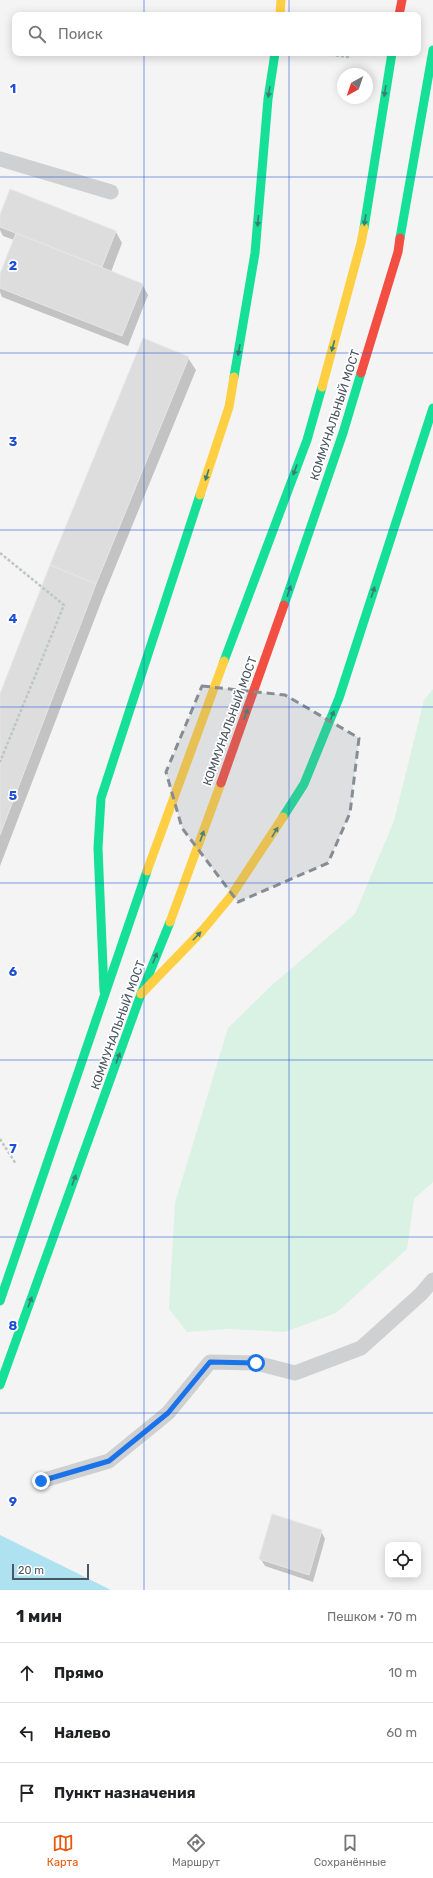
<!DOCTYPE html>
<html lang="ru">
<meta charset="utf-8">
<style>
:root{--surface:#fff;--page:#f2f2f2;--text:#202124;--muted:#757577;--line:#e0e0e0;--accent:#ea580c}
body{margin:0;font-family:Rubik,sans-serif;background:var(--page);color:var(--text)}
.controls{position:absolute;right:12px;bottom:12px;display:grid;overflow:hidden;border-radius:8px;box-shadow:0 2px 10px #0003}
.controls button{width:36px;height:36px;display:grid;place-items:center;padding:0;border:0;border-bottom:1px solid var(--line);background:var(--surface);color:var(--text);font:20px sans-serif}
.compass{position:absolute;left:337px;top:68px;width:36px;height:36px;border-radius:50%;background:var(--surface);box-shadow:0 2px 10px #0003;rotate:220deg}
.scale{position:absolute;left:12px;bottom:10px;width:77px;box-sizing:border-box;padding-left:4px;border:2px solid #4a5661;border-top:0;font-size:11px;line-height:14px;white-space:nowrap;color:#4a5661;-webkit-text-stroke:3px #fff;paint-order:stroke}
.stop{position:absolute;width:12px;height:12px;margin:-9px;border:3px solid #1a73e8;border-radius:50%;background:#fff}
.stop.end{background:#1a73e8;border-color:#fff;box-shadow:0 1px 4px #0008}
.list{margin:0;padding:0;list-style:none}
h2{display:flex;justify-content:space-between;align-items:center;height:52px;margin:0;padding:0 16px;font-size:17px}
h2 small{font-size:13px;font-weight:400;color:var(--muted)}
.list li{display:grid;grid-template-columns:26px 1fr auto;gap:12px;align-items:center;box-sizing:border-box;height:60px;padding:0 16px;border-top:1px solid var(--line)}
.list b{display:block;font-size:15px;white-space:nowrap}
.list em{font-size:13px;font-style:normal;color:var(--muted)}
.icon{flex:none;width:22px;height:22px;fill:none;stroke:currentColor;stroke-width:2;stroke-linecap:round;stroke-linejoin:round}
.map{position:relative;flex:none;width:433px;height:1590px;overflow:hidden}
.search{position:absolute;background:var(--surface);box-shadow:0 2px 10px #0003;left:12px;right:12px;top:12px;height:44px;display:flex;align-items:center;gap:10px;box-sizing:border-box;padding:0 14px;border-radius:8px;color:var(--muted);font-size:15px}
.sheet{height:232px;background:var(--surface)}
nav{display:flex;justify-content:space-around;align-items:center;box-sizing:border-box;height:56px;border-top:1px solid var(--line);background:var(--surface);font-size:11px;color:var(--muted)}
nav a{display:grid;justify-items:center;gap:2px}
nav .on{color:var(--accent)}
.map>svg:first-child{display:block}
.green{fill:#d9f2e3}
.water{fill:#aee2f0}
.shadow{fill:#0003}
.building{fill:#ddddde;stroke:#e5e6e7}
.lines{fill:none;stroke-linecap:round;stroke-linejoin:round}
.path{stroke:#bcc7c4;stroke-width:2.5;stroke-dasharray:3 2;stroke-linecap:butt}
.lane{stroke:#ced0d2;stroke-width:15}
.fast{stroke:#16e098;stroke-width:9}
.slow{stroke:#ffcf43;stroke-width:9}
.jam{stroke:#f24e42;stroke-width:9}
.oneway{fill:#3a7f72}
.route{stroke:#1a73e8;stroke-width:5}
.marked{fill:#868d94;fill-opacity:0.2;stroke:#868d94;stroke-width:3;stroke-dasharray:8 5;stroke-linejoin:round}
.grid{fill:none;stroke:#1d4ed8;stroke-width:1;stroke-opacity:0.55}
.labels{text-anchor:middle;stroke-width:3.5;stroke-linejoin:round;paint-order:stroke}
.street-label{font-size:12px;fill:#4a5661;stroke:#fff}
.grid-label{font-size:13px;text-anchor:middle;font-weight:bold;fill:#1d4ed8;stroke:#fff;stroke-width:3.5;stroke-linejoin:round;paint-order:stroke}
</style>
<div class="map">
<svg width="433" height="1590" viewBox="0 0 433 1590">
<rect width="100%" height="100%" fill="#f4f4f4"/>
<polygon class="green" points="433,689 433,1182 414,1199 407,1249 336,1313 285,1332 228,1329 187,1332 169,1309 175,1203 228,1028 271,986 355,914 394,821 424,700"/>
<polygon class="water" points="0,1535 109,1589 110,1590 0,1590"/>
<g class="shadow">
<polygon points="0,218 116,232 122,243 111,272 142,284 148,295 128,346 2,297 0,292 0,276 14,240 3,236 0,230"/>
<polygon points="188,358 196,370 103,597 0,866 0,697"/>
<polygon points="321,1531 325,1539 313,1582 265,1566 260,1558"/>
</g>
<g class="building">
<polygon points="10,189 116,231 102,267 0,227 0,215"/>
<polygon points="16,233 143,284 122,336 0,288 0,274"/>
<polygon points="143,338 189,357 96,584 50,565"/>
<polygon points="50,565 96,584 0,835 0,694"/>
<polygon points="272,1514 322,1530 309,1575 259,1559"/>
</g>
<g class="lines">
<g class="path">
<polyline points="333,53 333,55 348,57 348,53"/>
<polyline points="0,553 64,605 0,762"/>
<polyline points="0,1139 16,1164"/>
</g>
<g class="lane">
<polyline points="0,159 111,192"/>
<polyline points="41,1481 109,1461 168,1413 210,1362 256,1363 295,1373 361,1348 421,1294 433,1280"/>
</g>
<g class="fast">
<polyline points="364,228 392,53"/>
<polyline points="400,238 433,50"/>
<polyline points="234,377 255,253 268,99 275,53"/>
<polyline points="284,605 343,433 361,373"/>
<polyline points="224,661 307,440 322,387"/>
<polyline points="283,817 304,784 339,698 433,408"/>
<polyline points="104,991 98,848 101,798 200,495"/>
<polyline points="0,1301 147,871"/>
<polyline points="0,1385 141,994 170,922"/>
</g>
<g class="slow">
<polyline points="280,15 281,0"/>
<polyline points="322,387 361,243 364,228"/>
<polyline points="200,495 229,407 234,377"/>
<polyline points="147,871 224,661"/>
<polyline points="170,922 221,783"/>
<polyline points="141,994 202,931 231,896 283,817"/>
</g>
<g class="jam">
<polyline points="399,15 402,0"/>
<polyline points="361,373 398,252 400,238"/>
<polyline points="221,783 284,605"/>
</g>
</g>
<defs><path id="oneway-solid" d="M-6-.8H1V-3.2L6.5 0L1 3.2V.8H-6Z"/></defs>
<g class="oneway">
<use href="#oneway-solid" transform="translate(385 91) rotate(99)"/>
<use href="#oneway-solid" transform="translate(269 92) rotate(99)"/>
<use href="#oneway-solid" transform="translate(365 220) rotate(99)"/>
<use href="#oneway-solid" transform="translate(258 221) rotate(95)"/>
<use href="#oneway-solid" transform="translate(333 346) rotate(105)"/>
<use href="#oneway-solid" transform="translate(239 350) rotate(100)"/>
<use href="#oneway-solid" transform="translate(295 470) rotate(110)"/>
<use href="#oneway-solid" transform="translate(207 475) rotate(108)"/>
<use href="#oneway-solid" transform="translate(289 591) rotate(-71)"/>
<use href="#oneway-solid" transform="translate(373 592) rotate(-72)"/>
<use href="#oneway-solid" transform="translate(246 714) rotate(-70)"/>
<use href="#oneway-solid" transform="translate(332 716) rotate(-68)"/>
<use href="#oneway-solid" transform="translate(275 832) rotate(-58)"/>
<use href="#oneway-solid" transform="translate(202 836) rotate(-70)"/>
<use href="#oneway-solid" transform="translate(197 936) rotate(-46)"/>
<use href="#oneway-solid" transform="translate(155 958) rotate(-68)"/>
<use href="#oneway-solid" transform="translate(118 1058) rotate(-70)"/>
<use href="#oneway-solid" transform="translate(74 1180) rotate(-70)"/>
<use href="#oneway-solid" transform="translate(30 1302) rotate(-70)"/>
</g>
<g class="lines">
<polyline class="route" points="41,1481 109,1461 168,1413 210,1362 256,1363"/>
</g>
<path class="marked" d="M202,686L285,695L359,738L350,813L328,863L238,902L182,828L166,772Z"/>
<path class="grid" d="M144,0V15M289,0V15M144,53V1590M289,53V1590M0,177H433M0,353H433M0,530H433M0,707H433M0,883H433M0,1060H433M0,1237H433M0,1413H433"/>
<g class="labels">
<g class="street-label">
<text transform="translate(335 415) rotate(-72)" y="4">КОММУНАЛЬНЫЙ МОСТ</text>
<text transform="translate(230 721) rotate(-70)" y="4">КОММУНАЛЬНЫЙ МОСТ</text>
<text transform="translate(118 1025) rotate(-70)" y="4">КОММУНАЛЬНЫЙ МОСТ</text>
</g>
</g>
<g class="grid-label">
<text x="13" y="93">1</text>
<text x="13" y="270">2</text>
<text x="13" y="446">3</text>
<text x="13" y="623">4</text>
<text x="13" y="800">5</text>
<text x="13" y="976">6</text>
<text x="13" y="1153">7</text>
<text x="13" y="1330">8</text>
<text x="13" y="1506">9</text>
</g>
</svg>
<div class="controls">
<button><svg class="icon" aria-label="locate" viewBox="0 0 24 24"><circle cx="12" cy="12" r="6"/><path d="M12 2v4M12 18v4M2 12h4M18 12h4"/></svg></button>
</div>
<svg class="compass" viewBox="-18 -18 36 36"><path d="M0-13l5 13h-10z" fill="#e53935"/><path d="M0 13l5-13h-10z" fill="#757577"/></svg>
<div class="scale">20 m</div>
<div class="stop" style="left:256px;top:1363px"></div>
<div class="stop end" style="left:41px;top:1481px"></div>
<div class="search"><svg class="icon" aria-label="search" viewBox="0 0 24 24"><circle cx="10" cy="10" r="6"/><path d="M15 15l6 6"/></svg>Поиск</div>
</div>
<section class="sheet">
<h2>1 мин<small>Пешком · 70 m</small></h2>
<ul class="list">
<li><svg class="icon" aria-label="ahead" viewBox="0 0 24 24"><path d="M12 20V5M6 11l6-6 6 6"/></svg><div><b>Прямо</b></div><em>10 m</em></li>
<li><svg class="icon" aria-label="left" viewBox="0 0 24 24"><path d="M17 20v-9H6M10 6l-5 5 5 5"/></svg><div><b>Налево</b></div><em>60 m</em></li>
<li><svg class="icon" aria-label="arrive" viewBox="0 0 24 24"><path d="M6 21V4h12l-3 4 3 4H6"/></svg><div><b>Пункт назначения</b></div></li>
</ul>
</section>
<nav>
<a class="on"><svg class="icon" aria-label="map" viewBox="0 0 24 24"><path d="M3 6l6-2 6 2 6-2v14l-6 2-6-2-6 2zM9 4v14M15 6v14"/></svg>Карта</a>
<a><svg class="icon" aria-label="directions" viewBox="0 0 24 24"><path d="M12 3l9 9-9 9-9-9zM9 14v-3h6M13 9l2 2-2 2"/></svg>Маршрут</a>
<a><svg class="icon" aria-label="saved" viewBox="0 0 24 24"><path d="M7 4h10v16l-5-4-5 4z"/></svg>Сохранённые</a>
</nav>
